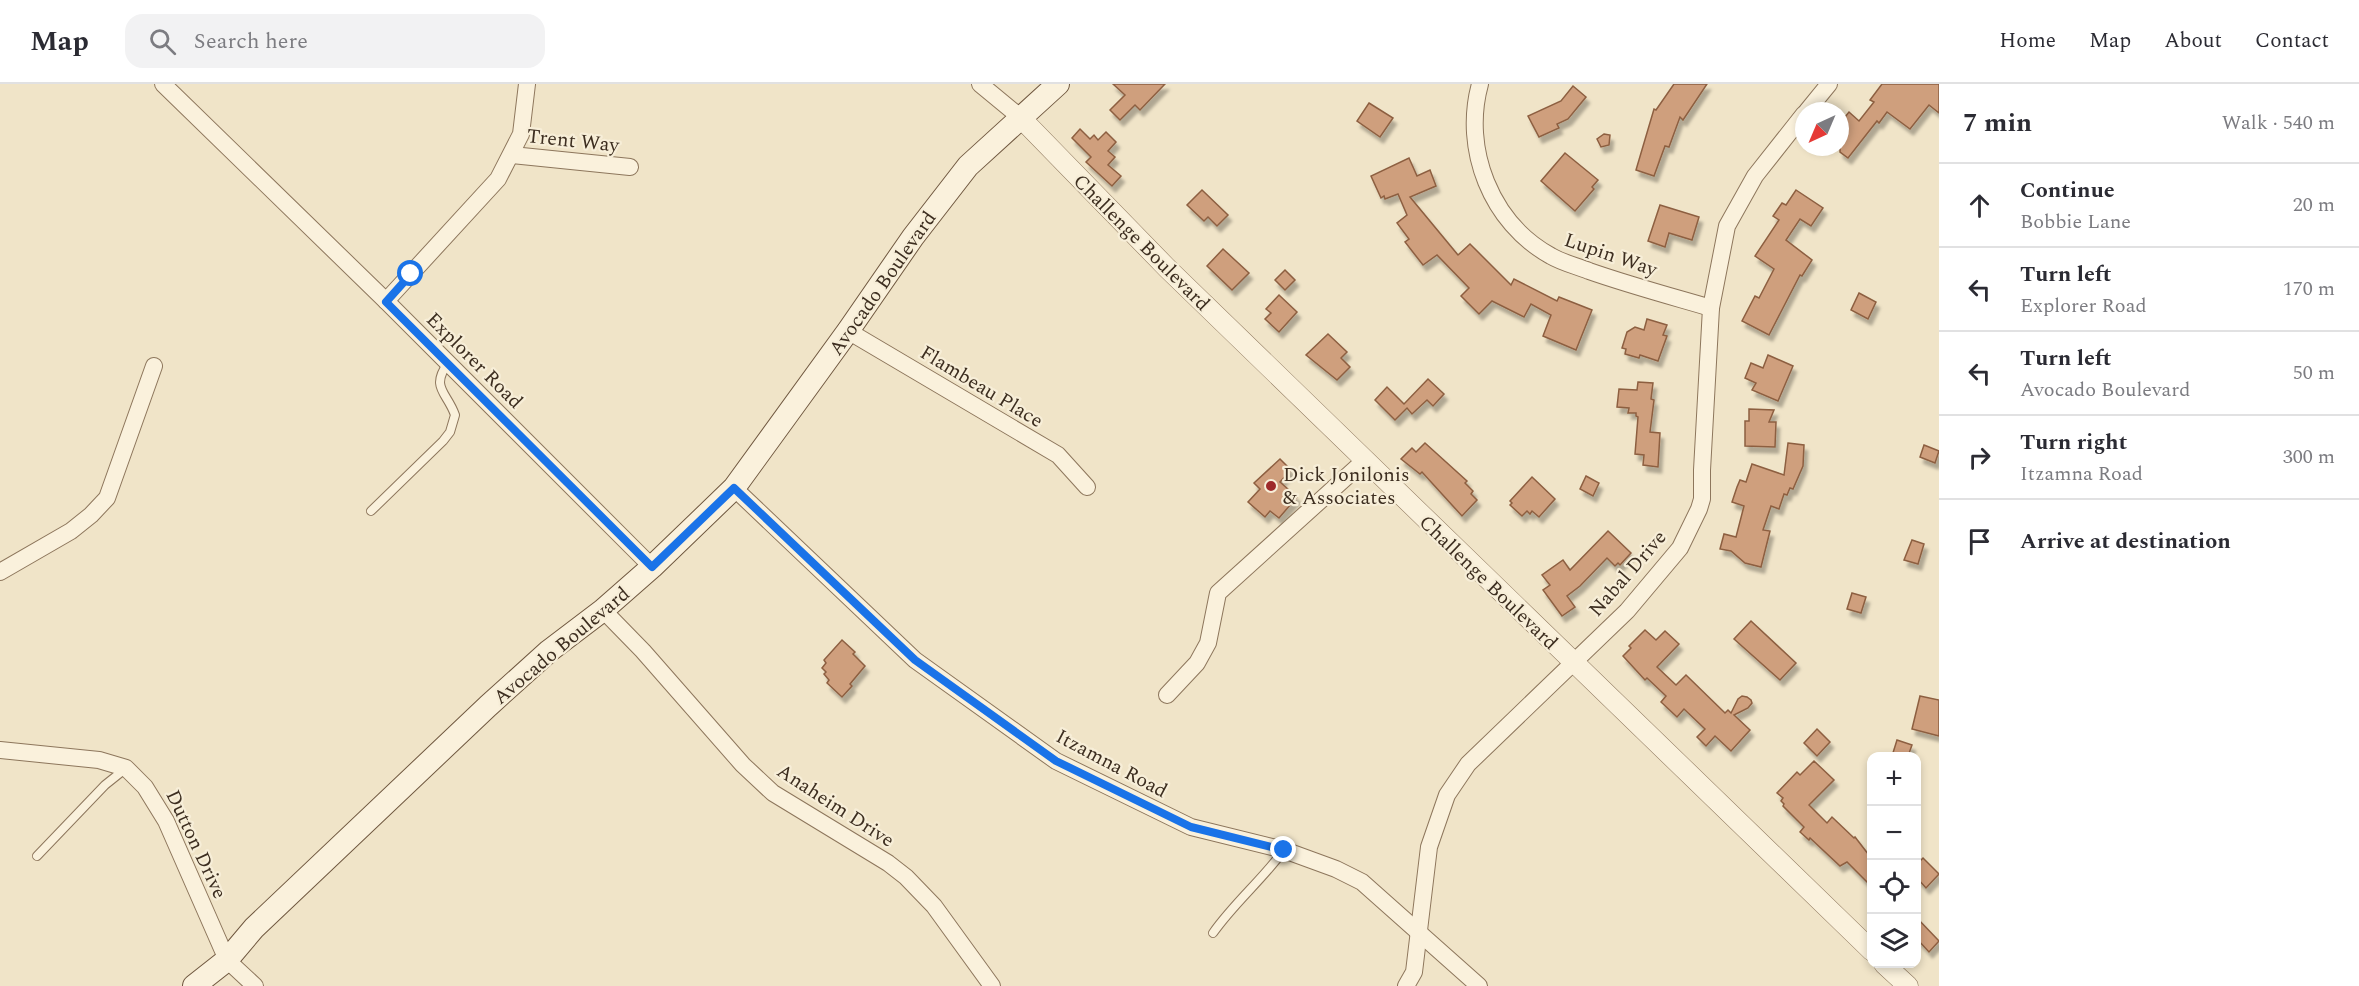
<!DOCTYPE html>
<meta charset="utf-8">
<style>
:root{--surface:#fff;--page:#f2f2f3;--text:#2b2b33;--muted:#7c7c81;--line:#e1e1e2}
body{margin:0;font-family:Spectral,serif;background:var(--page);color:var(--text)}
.controls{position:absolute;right:18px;bottom:18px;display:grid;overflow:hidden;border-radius:12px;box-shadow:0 3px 9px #0003}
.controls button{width:54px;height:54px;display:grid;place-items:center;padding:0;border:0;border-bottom:2px solid var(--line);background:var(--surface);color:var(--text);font:30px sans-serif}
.compass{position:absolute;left:1795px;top:18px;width:54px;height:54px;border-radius:50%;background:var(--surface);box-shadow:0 3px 9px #0003;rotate:224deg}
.stop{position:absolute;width:18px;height:18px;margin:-14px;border:4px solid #1a73e8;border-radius:50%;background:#fff}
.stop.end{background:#1a73e8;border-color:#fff;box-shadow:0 2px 6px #0008}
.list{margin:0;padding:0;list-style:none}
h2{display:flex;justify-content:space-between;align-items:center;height:78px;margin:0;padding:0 24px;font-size:26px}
h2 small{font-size:20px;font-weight:400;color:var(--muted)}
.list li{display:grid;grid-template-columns:39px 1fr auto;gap:18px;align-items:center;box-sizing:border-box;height:84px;padding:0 24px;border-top:2px solid var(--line)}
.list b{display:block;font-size:22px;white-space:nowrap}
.list p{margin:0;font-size:20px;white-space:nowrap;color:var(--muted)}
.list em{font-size:20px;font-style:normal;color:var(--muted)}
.icon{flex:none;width:33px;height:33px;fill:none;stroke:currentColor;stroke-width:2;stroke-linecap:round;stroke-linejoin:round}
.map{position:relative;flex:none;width:1939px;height:902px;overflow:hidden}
header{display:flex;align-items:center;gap:36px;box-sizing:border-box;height:84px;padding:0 30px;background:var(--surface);border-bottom:2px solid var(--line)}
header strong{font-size:28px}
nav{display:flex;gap:33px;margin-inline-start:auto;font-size:21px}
.search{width:420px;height:54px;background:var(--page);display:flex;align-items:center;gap:15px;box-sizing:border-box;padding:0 21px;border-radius:18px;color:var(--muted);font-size:22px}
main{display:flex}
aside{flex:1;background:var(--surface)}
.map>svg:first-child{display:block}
.building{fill:#cf9f7d;stroke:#8d5f41;stroke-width:1.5;filter:url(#shadow)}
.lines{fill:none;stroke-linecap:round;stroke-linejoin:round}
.service-casing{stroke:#8d765c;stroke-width:10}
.minor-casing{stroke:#8d765c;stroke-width:18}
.tertiary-casing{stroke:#8d765c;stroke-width:21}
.secondary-casing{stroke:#6f573f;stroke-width:24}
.service{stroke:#faf1dc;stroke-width:8}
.minor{stroke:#faf1dc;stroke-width:16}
.tertiary{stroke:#faf1dc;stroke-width:20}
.secondary{stroke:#faf1dc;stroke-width:22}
.route{stroke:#1a73e8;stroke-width:8}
.poi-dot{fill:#9e2a2b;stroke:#f7eed8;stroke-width:2}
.labels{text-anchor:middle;stroke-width:4.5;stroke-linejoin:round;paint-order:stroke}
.street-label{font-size:20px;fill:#3d2e20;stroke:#f7eed8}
.poi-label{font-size:20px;fill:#3d2e20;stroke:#f7eed8;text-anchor:start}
</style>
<header>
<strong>Map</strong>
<div class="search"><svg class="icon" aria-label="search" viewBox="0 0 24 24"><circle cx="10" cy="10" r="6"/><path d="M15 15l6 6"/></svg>Search here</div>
<nav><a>Home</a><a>Map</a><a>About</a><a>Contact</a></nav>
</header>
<main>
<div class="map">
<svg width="1939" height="902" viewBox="0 0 1939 902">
<defs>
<filter id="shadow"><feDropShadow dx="3.5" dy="6" stdDeviation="1.5" flood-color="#0004"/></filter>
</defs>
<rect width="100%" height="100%" fill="#f0e4c8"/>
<g class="building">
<polygon points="1113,0 1165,0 1140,26 1135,21 1120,36 1110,26 1125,11"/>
<polygon points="1674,0 1707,0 1683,36 1680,33 1669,63 1665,62 1654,92 1636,86 1654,25 1656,26"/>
<polygon points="1882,0 1939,0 1939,29 1929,21 1910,45 1887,28 1879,39 1877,37 1848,74 1840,68 1840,39 1849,28 1859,37 1874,18 1870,16"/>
<polygon points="1573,2 1586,13 1568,35 1557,40 1559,44 1539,53 1528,32 1561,17"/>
<polygon points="1369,19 1393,34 1380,53 1357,37"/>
<polygon points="1080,45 1090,55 1094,51 1098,56 1106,48 1116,58 1108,67 1115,73 1108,81 1121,92 1112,102 1086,78 1091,73 1072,54"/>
<polygon points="1604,50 1610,51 1609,61 1601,63 1597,55"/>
<polygon points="1565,69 1598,96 1592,103 1594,105 1575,127 1541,97"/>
<polygon points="1409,74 1417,92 1430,86 1436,102 1410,113 1458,171 1470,160 1511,201 1514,195 1557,217 1559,213 1592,226 1576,266 1543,252 1551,231 1531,220 1524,233 1492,217 1479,230 1461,212 1469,204 1437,171 1423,181 1405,158 1409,155 1397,139 1407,131 1398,110 1385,115 1384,112 1381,114 1371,92"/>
<polygon points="1202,106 1228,131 1217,142 1208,133 1204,137 1187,121"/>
<polygon points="1796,106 1823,124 1811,142 1800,135 1786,156 1812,176 1802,192 1800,191 1769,251 1742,237 1755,212 1759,214 1774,185 1755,172 1779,136 1773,132 1782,119 1786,121"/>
<polygon points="1660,121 1699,133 1692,156 1669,149 1665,163 1648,157"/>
<polygon points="1223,165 1249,189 1232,206 1207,182"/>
<polygon points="1285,186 1295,196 1285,206 1275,196"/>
<polygon points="1859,209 1876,218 1868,235 1851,226"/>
<polygon points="1279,211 1297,228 1279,248 1265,235 1271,229 1266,225"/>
<polygon points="1647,235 1667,241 1663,251 1667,252 1658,277 1640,271 1639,274 1625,270 1626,265 1622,264 1627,248 1635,243 1644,246"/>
<polygon points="1328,250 1347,268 1341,274 1350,283 1337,296 1306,271"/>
<polygon points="1768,271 1793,282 1778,317 1752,306 1756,299 1745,294 1751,279 1763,284"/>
<polygon points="1428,295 1444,310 1433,322 1427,316 1412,330 1407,324 1395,336 1375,316 1387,303 1404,320"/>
<polygon points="1638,298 1653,299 1651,315 1654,316 1650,348 1660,349 1658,383 1643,381 1644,371 1635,370 1638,333 1636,332 1636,329 1628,329 1629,324 1617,323 1619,305 1637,306"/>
<polygon points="1749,325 1774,326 1769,338 1776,338 1775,363 1745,362 1745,337 1749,337"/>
<polygon points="1425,359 1467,397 1465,399 1473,407 1471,410 1477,416 1462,432 1422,388 1420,390 1401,375 1412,364 1416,368"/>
<polygon points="1788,359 1804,361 1803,382 1793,405 1790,404 1787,411 1784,410 1779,425 1771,422 1763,446 1770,447 1761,483 1745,479 1731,467 1720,465 1724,450 1736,453 1744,422 1732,418 1737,403 1740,396 1746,398 1752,380 1784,391"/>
<polygon points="1924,361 1939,367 1935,379 1920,373"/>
<polygon points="1280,375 1291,386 1280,398 1297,413 1279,434 1270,427 1265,433 1248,418 1260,405 1254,399"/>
<polygon points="1586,392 1599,399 1593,412 1580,405"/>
<polygon points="1532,393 1555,415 1539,433 1532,427 1530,430 1527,427 1522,432 1510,421 1512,419 1510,417"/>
<polygon points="1608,447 1631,469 1620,481 1618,479 1615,482 1607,474 1580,502 1567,512 1575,523 1562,532 1543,506 1550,501 1542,491 1563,476 1570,486"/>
<polygon points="1912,456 1924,460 1918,480 1904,476"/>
<polygon points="1852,509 1866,513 1861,529 1847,525"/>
<polygon points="1751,537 1796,579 1780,596 1734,555"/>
<polygon points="1645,546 1656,556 1665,547 1679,560 1657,583 1676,601 1686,591 1725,629 1728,626 1731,629 1738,615 1742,612 1747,613 1751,616 1752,619 1748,624 1734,631 1750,646 1731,667 1715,652 1706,662 1697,653 1705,645 1684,625 1677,633 1661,618 1666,612 1647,594 1645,596 1623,572 1631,564 1629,562"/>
<polygon points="842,556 855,568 853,570 865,582 850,600 852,602 842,613 827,599 829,596 824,590 826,588 822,584 826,579 824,576"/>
<polygon points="1920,612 1939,616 1939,652 1912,645"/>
<polygon points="1817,645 1830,658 1817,672 1804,659"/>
<polygon points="1897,656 1912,661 1908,672 1892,672"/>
<polygon points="1814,677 1834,696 1809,721 1827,739 1832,733 1854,754 1855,753 1872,775 1872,803 1847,778 1840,782 1810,754 1809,756 1800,748 1804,743 1783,722 1784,720 1781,717 1783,714 1777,709 1797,688 1800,691"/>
<polygon points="1923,774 1939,790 1926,804 1917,794 1917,780"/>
<polygon points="1917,834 1939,857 1929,868 1917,855"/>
</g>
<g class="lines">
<g class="service-casing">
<g id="service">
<path d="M371,427L443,357L450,348L455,331C447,308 430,304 448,279"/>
<polyline points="37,772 105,701 125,685"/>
<path d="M1213,849C1234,819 1262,796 1284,766"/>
</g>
</g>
<g class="minor-casing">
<g id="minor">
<polyline points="163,0 386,217 652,483"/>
<polyline points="980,0 1020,33"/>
<path d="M1480,0C1462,65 1491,139 1551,172C1563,179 1577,182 1589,187C1629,201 1670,212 1711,224"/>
<polyline points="1807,27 1829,0"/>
<polyline points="512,71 630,83"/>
<polyline points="386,217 498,95 521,50 527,0"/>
<polyline points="848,247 1058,371 1087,403"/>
<polyline points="734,404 915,576 1056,677 1191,743 1284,766 1336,785 1362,798 1479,902"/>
<polyline points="0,488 71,447 91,431 107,414 154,282"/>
<polyline points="603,526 643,567 743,681 773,709 888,779 906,793 934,822 992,902"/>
<polyline points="1167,611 1197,579 1208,559 1218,509 1364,377"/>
<polyline points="0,666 99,676 126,684 145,703 166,737 227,876 255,902"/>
<polyline points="1406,902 1414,888 1429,763 1447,711 1468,680 1627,527 1680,464 1699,425 1702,415 1702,386 1711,224 1727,142 1755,92 1804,30"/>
</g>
</g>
<g class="tertiary-casing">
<g id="tertiary">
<polyline points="1020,33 1167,184 1872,867"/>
<polyline points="1884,880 1908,902"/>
</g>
</g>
<g class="secondary-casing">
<polyline id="secondary" points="194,902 227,876 254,844 488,622 549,567 603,526 652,483 734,404 848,247 913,153 968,82 1058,0"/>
</g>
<use href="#service" class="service"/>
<use href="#minor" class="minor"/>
<use href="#tertiary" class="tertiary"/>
<use href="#secondary" class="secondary"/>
</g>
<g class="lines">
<polyline class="route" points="411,190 386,218 652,483 734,404 915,576 1056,677 1191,743 1284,766"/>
</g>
<circle class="poi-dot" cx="1271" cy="402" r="6"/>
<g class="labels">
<g class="street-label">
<text transform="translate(573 56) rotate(6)" y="7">Trent Way</text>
<text transform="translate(1142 158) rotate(45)" y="7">Challenge Boulevard</text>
<text transform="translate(1611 170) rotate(19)" y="7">Lupin Way</text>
<text transform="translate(882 199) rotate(-55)" y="7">Avocado Boulevard</text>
<text transform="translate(475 276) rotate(45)" y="7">Explorer Road</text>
<text transform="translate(982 302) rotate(31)" y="7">Flambeau Place</text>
<text transform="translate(1627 489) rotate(-49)" y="7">Nabal Drive</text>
<text transform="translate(1489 498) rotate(44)" y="7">Challenge Boulevard</text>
<text transform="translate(561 561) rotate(-40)" y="7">Avocado Boulevard</text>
<text transform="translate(1112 679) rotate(28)" y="7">Itzamna Road</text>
<text transform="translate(836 721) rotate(33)" y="7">Anaheim Drive</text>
<text transform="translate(197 760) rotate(65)" y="7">Dutton Drive</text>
</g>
<g class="poi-label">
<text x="1283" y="397">Dick Jonilonis<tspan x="1283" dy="23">&amp; Associates</tspan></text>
</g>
</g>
</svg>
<div class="controls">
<button>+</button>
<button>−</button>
<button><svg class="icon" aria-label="locate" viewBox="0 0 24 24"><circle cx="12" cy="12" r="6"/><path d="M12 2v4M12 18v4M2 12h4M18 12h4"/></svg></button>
<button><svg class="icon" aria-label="layers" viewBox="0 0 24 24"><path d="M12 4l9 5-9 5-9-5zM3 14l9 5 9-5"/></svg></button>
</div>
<svg class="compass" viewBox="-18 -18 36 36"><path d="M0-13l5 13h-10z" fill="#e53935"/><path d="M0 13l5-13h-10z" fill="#7c7c81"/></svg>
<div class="stop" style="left:411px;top:190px"></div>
<div class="stop end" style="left:1284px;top:766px"></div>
</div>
<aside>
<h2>7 min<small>Walk · 540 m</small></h2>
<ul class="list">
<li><svg class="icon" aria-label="ahead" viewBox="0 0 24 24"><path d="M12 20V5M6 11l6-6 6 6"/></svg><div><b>Continue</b><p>Bobbie Lane</p></div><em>20 m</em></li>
<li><svg class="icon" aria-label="left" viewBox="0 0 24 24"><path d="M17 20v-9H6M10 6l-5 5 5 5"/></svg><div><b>Turn left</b><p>Explorer Road</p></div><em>170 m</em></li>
<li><svg class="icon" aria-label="left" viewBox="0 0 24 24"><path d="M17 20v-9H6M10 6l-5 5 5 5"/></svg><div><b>Turn left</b><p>Avocado Boulevard</p></div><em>50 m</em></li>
<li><svg class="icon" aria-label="right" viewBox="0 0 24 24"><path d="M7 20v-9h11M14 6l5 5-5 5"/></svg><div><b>Turn right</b><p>Itzamna Road</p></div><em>300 m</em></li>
<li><svg class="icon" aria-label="arrive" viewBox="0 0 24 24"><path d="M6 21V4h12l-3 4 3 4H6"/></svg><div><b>Arrive at destination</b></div></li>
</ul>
</aside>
</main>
